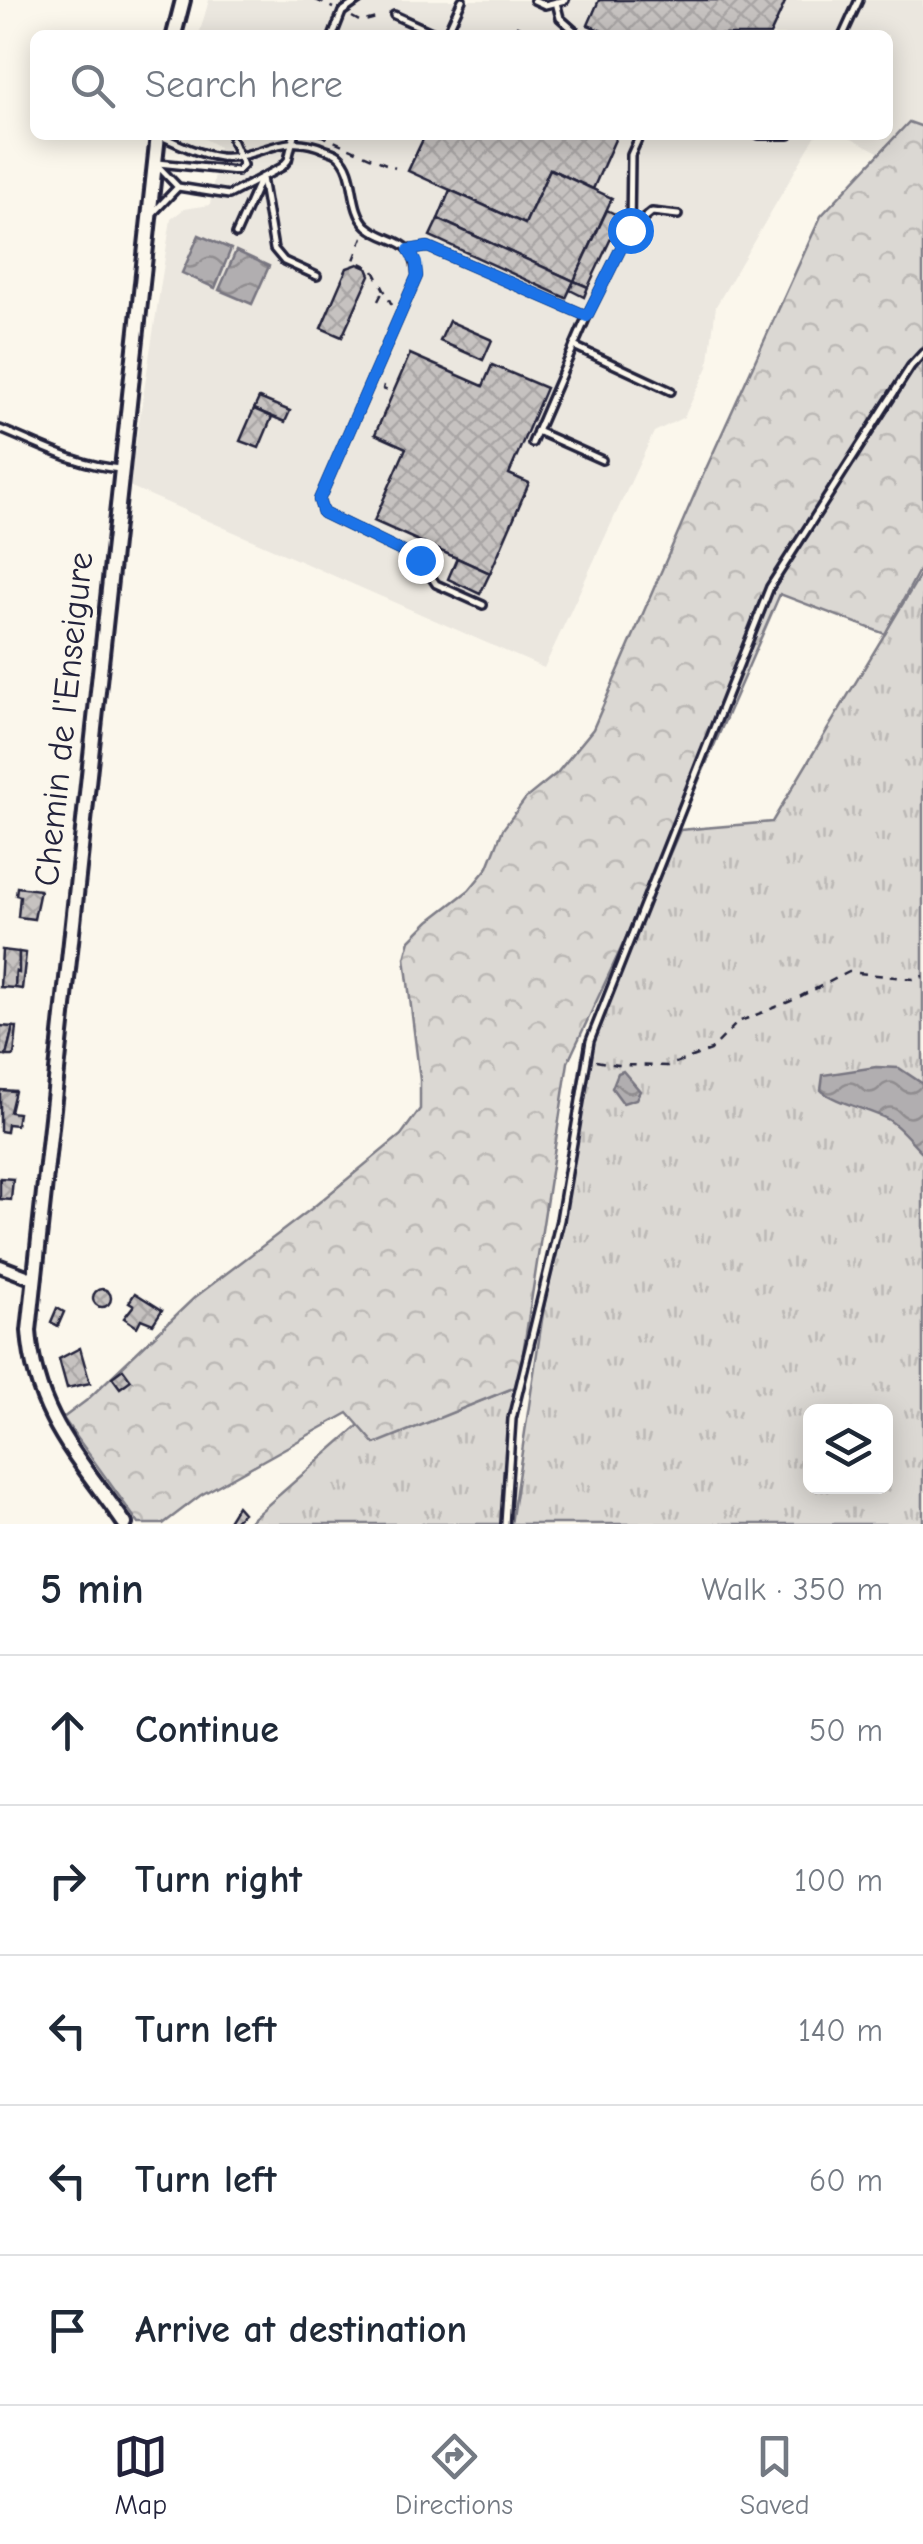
<!DOCTYPE html>
<meta charset="utf-8">
<style>
:root{--surface:#fff;--page:#f6f6f7;--text:#1f2937;--muted:#747a83;--line:#e0e1e3;--accent:#22223b}
body{margin:0;font-family:"Comic Neue",sans-serif;background:var(--page);color:var(--text)}
.controls{position:absolute;right:30px;bottom:30px;display:grid;overflow:hidden;border-radius:15px;box-shadow:0 5px 25px #0003}
.controls button{width:90px;height:90px;display:grid;place-items:center;padding:0;border:0;border-bottom:2px solid var(--line);background:var(--surface);color:var(--text);font:50px sans-serif}
.stop{position:absolute;width:30px;height:30px;margin:-22px;border:8px solid #1a73e8;border-radius:50%;background:#fff}
.stop.end{background:#1a73e8;border-color:#fff;box-shadow:0 2px 10px #0008}
.list{margin:0;padding:0;list-style:none}
h2{display:flex;justify-content:space-between;align-items:center;height:130px;margin:0;padding:0 40px;font-size:42px}
h2 small{font-size:32px;font-weight:400;color:var(--muted)}
.list li{display:grid;grid-template-columns:65px 1fr auto;gap:30px;align-items:center;box-sizing:border-box;height:150px;padding:0 40px;border-top:2px solid var(--line)}
.list b{display:block;font-size:38px;white-space:nowrap}
.list em{font-size:32px;font-style:normal;color:var(--muted)}
.icon{flex:none;width:55px;height:55px;fill:none;stroke:currentColor;stroke-width:2;stroke-linecap:round;stroke-linejoin:round}
.map{position:relative;flex:none;width:923px;height:1524px;overflow:hidden}
.search{position:absolute;background:var(--surface);box-shadow:0 5px 25px #0003;left:30px;right:30px;top:30px;height:110px;display:flex;align-items:center;gap:25px;box-sizing:border-box;padding:0 35px;border-radius:15px;color:var(--muted);font-size:38px}
.sheet{height:880px;background:var(--surface)}
nav{display:flex;justify-content:space-around;align-items:center;box-sizing:border-box;height:140px;border-top:2px solid var(--line);background:var(--surface);font-size:28px;color:var(--muted)}
nav a{display:grid;justify-items:center;gap:5px}
nav .on{color:var(--accent)}
.map>svg:first-child{display:block}
.built{fill:#ebe7df}
.grass{fill:url(#grass-tufts);stroke:#7e7d87;stroke-width:2.5;fill-rule:evenodd}
.forest{fill:url(#forest-crowns);stroke:#7e7d87;stroke-width:2.5}
.water{fill:url(#water-waves);stroke:#787681;stroke-width:2.5}
.building{fill:url(#building-cross-hatch);stroke:#22223b;stroke-width:2.5}
.lines{fill:none;stroke-linecap:round;stroke-linejoin:round}
.service-casing{stroke:#22223b;stroke-width:12}
.minor-casing{stroke:#22223b;stroke-width:18}
.tertiary-casing{stroke:#22223b;stroke-width:20}
.path{stroke:#22223b;stroke-width:2.5;stroke-dasharray:8 8;stroke-linecap:butt}
.service{stroke:#fbf7ec;stroke-width:5}
.minor{stroke:#fbf7ec;stroke-width:10}
.tertiary{stroke:#fbf7ec;stroke-width:12}
.route{stroke:#1a73e8;stroke-width:12}
.labels{text-anchor:middle;stroke-width:8;stroke-linejoin:round;paint-order:stroke}
.street-label{font-size:35px;fill:#22223b;stroke:#fbf7ec}
</style>
<div class="map">
<svg width="923" height="1524" viewBox="0 0 923 1524">
<defs>
<pattern id="grass-tufts" width="24" height="20" patternUnits="userSpaceOnUse" patternTransform="scale(2.5)"><rect width="24" height="20" fill="#dbd8d3"/><path d="M3 7l-1-3M5 7V3M7 7l1-3M15 17l-1-3M17 17v-4M19 17l1-3" fill="none" stroke="#bcb9b6"/></pattern>
<pattern id="forest-crowns" width="20" height="18" patternUnits="userSpaceOnUse" patternTransform="scale(2.5)"><rect width="20" height="18" fill="#dbd8d3"/><path d="M2 6a3 3 0 1 1 6 0M12 15a3 3 0 1 1 6 0" fill="none" stroke="#bcb9b6"/></pattern>
<pattern id="water-waves" width="16" height="10" patternUnits="userSpaceOnUse" patternTransform="scale(2.5)"><rect width="16" height="10" fill="#b1aeb0"/><path d="M0 5q4-4 8 0t8 0" fill="none" stroke="#908d90"/></pattern>
<pattern id="building-cross-hatch" width="8" height="8" patternUnits="userSpaceOnUse" patternTransform="scale(2.5)"><rect width="8" height="8" fill="#c6c2c0"/><path d="M0 0l8 8M0 8l8-8" fill="none" stroke="#aaa6a6"/></pattern>
</defs>
<rect width="100%" height="100%" fill="#fbf7ec"/>
<filter id="ink" filterUnits="userSpaceOnUse"><feTurbulence type="fractalNoise" baseFrequency=".01" numOctaves="2"/><feDisplacementMap in="SourceGraphic" scale="20" xChannelSelector="R" yChannelSelector="G"/><feConvolveMatrix kernelMatrix="1 2 1 2 8 2 1 2 1" color-interpolation-filters="sRGB"/></filter>
<g filter="url(#ink)">
<g class="built">
<polygon points="209,0 923,0 923,127 909,122 880,153 846,135 888,135 888,35 199,35"/>
<polygon points="198,135 816,135 716,306 708,367 684,417 654,432 544,668 129,486 171,219 184,209 210,205 219,147"/>
</g>
<g class="grass">
<path d="M923,570V1524H511L582,1057L680,830L772,822ZM810,1412H886V1486H810Z"/>
<polygon points="518,1386 502,1524 246,1524 359,1425 375,1443"/>
</g>
<polygon class="forest" points="909,122 923,127 923,563 885,634 780,594 689,803 568,1062 518,1386 375,1444 348,1413 201,1495 163,1524 139,1524 63,1418 87,1400 194,1298 311,1209 401,1135 420,1109 420,1080 405,958 410,940 429,921 469,890 488,867 503,829 526,798 557,773 593,729 699,484 821,216"/>
<g class="water">
<polygon points="199,235 231,249 215,288 182,273"/>
<polygon points="236,251 269,266 252,304 219,290"/>
<path d="M876,1067L899,1068L923,1084V1153C912,1143 900,1126 887,1119C870,1110 831,1101 821,1090L823,1075Z"/>
<polygon points="623,1071 640,1091 636,1099 623,1103 612,1088 618,1073"/>
</g>
<g class="building">
<polygon points="599,0 786,0 770,35 611,35 588,25"/>
<polygon points="517,26 537,35 513,35"/>
<polygon points="425,135 617,135 593,189 550,169 525,224 408,171"/>
<polygon points="550,169 612,198 574,281 438,219 450,190 525,224"/>
<polygon points="607,210 621,217 588,287 574,281"/>
<polygon points="438,219 574,281 566,298 430,236"/>
<polygon points="358,264 367,268 370,275 342,337 321,328 347,268"/>
<polygon points="574,281 588,287 584,297 570,290"/>
<polygon points="449,321 492,340 483,360 440,341"/>
<polygon points="410,354 483,386 492,365 546,388 509,474 529,483 490,573 374,521 406,448 375,434"/>
<polygon points="259,398 290,411 285,422 254,409"/>
<polygon points="254,409 272,417 259,448 240,441"/>
<polygon points="457,558 490,573 480,594 448,579"/>
<polygon points="17,887 40,890 34,919 18,917 20,896 16,895"/>
<polygon points="2,950 19,952 19,973 16,972 15,988 0,987"/>
<polygon points="19,952 26,953 22,989 15,988 16,972 19,973"/>
<polygon points="0,1026 13,1027 6,1056 0,1055"/>
<polygon points="13,1027 17,1027 14,1056 6,1056"/>
<polygon points="0,1090 15,1091 10,1112 18,1113 16,1125 7,1124 6,1132 0,1131"/>
<polygon points="0,1178 13,1179 11,1200 0,1199"/>
<circle cx="102" cy="1298" r="9"/>
<polygon points="135,1293 162,1310 153,1324 141,1319 137,1327 124,1318 134,1305 129,1302"/>
<polygon points="57,1308 64,1312 58,1326 51,1322"/>
<polygon points="80,1348 90,1383 67,1388 59,1359"/>
<polygon points="123,1369 131,1380 120,1388 112,1377"/>
<polygon points="237,1506 243,1513 231,1524 226,1524"/>
</g>
<g class="lines">
<g class="service-casing">
<g id="service">
<polyline points="534,0 545,5 565,0"/>
<polyline points="556,2 560,18 579,35"/>
<polyline points="394,15 438,35"/>
<polyline points="333,35 342,12 359,0"/>
<polyline points="446,35 462,0"/>
<polyline points="843,35 859,0"/>
<polyline points="759,135 789,135"/>
<path d="M161,136C178,144 201,155 220,157C260,160 282,130 324,149C329,151 334,152 338,155C358,172 348,208 367,226C390,246 414,234 417,276L319,500L323,513L420,560L436,584L483,605"/>
<polyline points="158,163 237,171 243,165 232,140"/>
<polyline points="157,165 178,187 229,195 282,167 288,160 294,135"/>
<polyline points="262,178 274,249 284,261 317,276"/>
<polyline points="153,213 177,188"/>
<polyline points="630,230 652,212 678,215"/>
<polyline points="236,234 260,180"/>
<polyline points="409,250 428,247 587,316"/>
<polyline points="574,346 671,391"/>
<path d="M0,429C38,444 78,466 120,469"/>
<polyline points="537,431 602,460"/>
<polyline points="532,443 587,316 630,230 631,155 640,135"/>
<polyline points="505,1524 512,1419 560,1220 590,1041 770,587 911,366 923,353"/>
</g>
</g>
<g class="minor-casing">
<polyline id="minor" points="0,1266 34,1279"/>
</g>
<g class="tertiary-casing">
<g id="tertiary">
<polyline points="174,35 183,0"/>
<path d="M125,1524C80,1459 35,1416 29,1331L158,135"/>
</g>
</g>
<g class="path">
<polyline points="316,0 333,8"/>
<polyline points="352,17 361,22 380,17"/>
<polyline points="320,135 395,168"/>
<polyline points="363,237 354,260 373,269 392,305"/>
<polyline points="378,301 383,291"/>
<polyline points="384,385 383,389 393,393"/>
<polyline points="596,1061 618,1065 667,1066 711,1050 738,1022 791,1001 849,972 913,979 923,976"/>
</g>
<use href="#service" class="service"/>
<use href="#minor" class="minor"/>
<use href="#tertiary" class="tertiary"/>
</g>
</g>
<g class="lines" filter="url(#ink)">
<polyline class="route" points="420,560 323,513 319,500 417,276 416,263 409,250 428,247 587,316 630,230"/>
</g>
<g class="labels">
<g class="street-label">
<text transform="translate(63 719) rotate(-84)" y="12">Chemin de l'Enseigure</text>
</g>
</g>
</svg>
<div class="controls">
<button><svg class="icon" aria-label="layers" viewBox="0 0 24 24"><path d="M12 4l9 5-9 5-9-5zM3 14l9 5 9-5"/></svg></button>
</div>
<div class="stop" style="left:630px;top:230px"></div>
<div class="stop end" style="left:420px;top:560px"></div>
<div class="search"><svg class="icon" aria-label="search" viewBox="0 0 24 24"><circle cx="10" cy="10" r="6"/><path d="M15 15l6 6"/></svg>Search here</div>
</div>
<section class="sheet">
<h2>5 min<small>Walk · 350 m</small></h2>
<ul class="list">
<li><svg class="icon" aria-label="ahead" viewBox="0 0 24 24"><path d="M12 20V5M6 11l6-6 6 6"/></svg><div><b>Continue</b></div><em>50 m</em></li>
<li><svg class="icon" aria-label="right" viewBox="0 0 24 24"><path d="M7 20v-9h11M14 6l5 5-5 5"/></svg><div><b>Turn right</b></div><em>100 m</em></li>
<li><svg class="icon" aria-label="left" viewBox="0 0 24 24"><path d="M17 20v-9H6M10 6l-5 5 5 5"/></svg><div><b>Turn left</b></div><em>140 m</em></li>
<li><svg class="icon" aria-label="left" viewBox="0 0 24 24"><path d="M17 20v-9H6M10 6l-5 5 5 5"/></svg><div><b>Turn left</b></div><em>60 m</em></li>
<li><svg class="icon" aria-label="arrive" viewBox="0 0 24 24"><path d="M6 21V4h12l-3 4 3 4H6"/></svg><div><b>Arrive at destination</b></div></li>
</ul>
</section>
<nav>
<a class="on"><svg class="icon" aria-label="map" viewBox="0 0 24 24"><path d="M3 6l6-2 6 2 6-2v14l-6 2-6-2-6 2zM9 4v14M15 6v14"/></svg>Map</a>
<a><svg class="icon" aria-label="directions" viewBox="0 0 24 24"><path d="M12 3l9 9-9 9-9-9zM9 14v-3h6M13 9l2 2-2 2"/></svg>Directions</a>
<a><svg class="icon" aria-label="saved" viewBox="0 0 24 24"><path d="M7 4h10v16l-5-4-5 4z"/></svg>Saved</a>
</nav>
